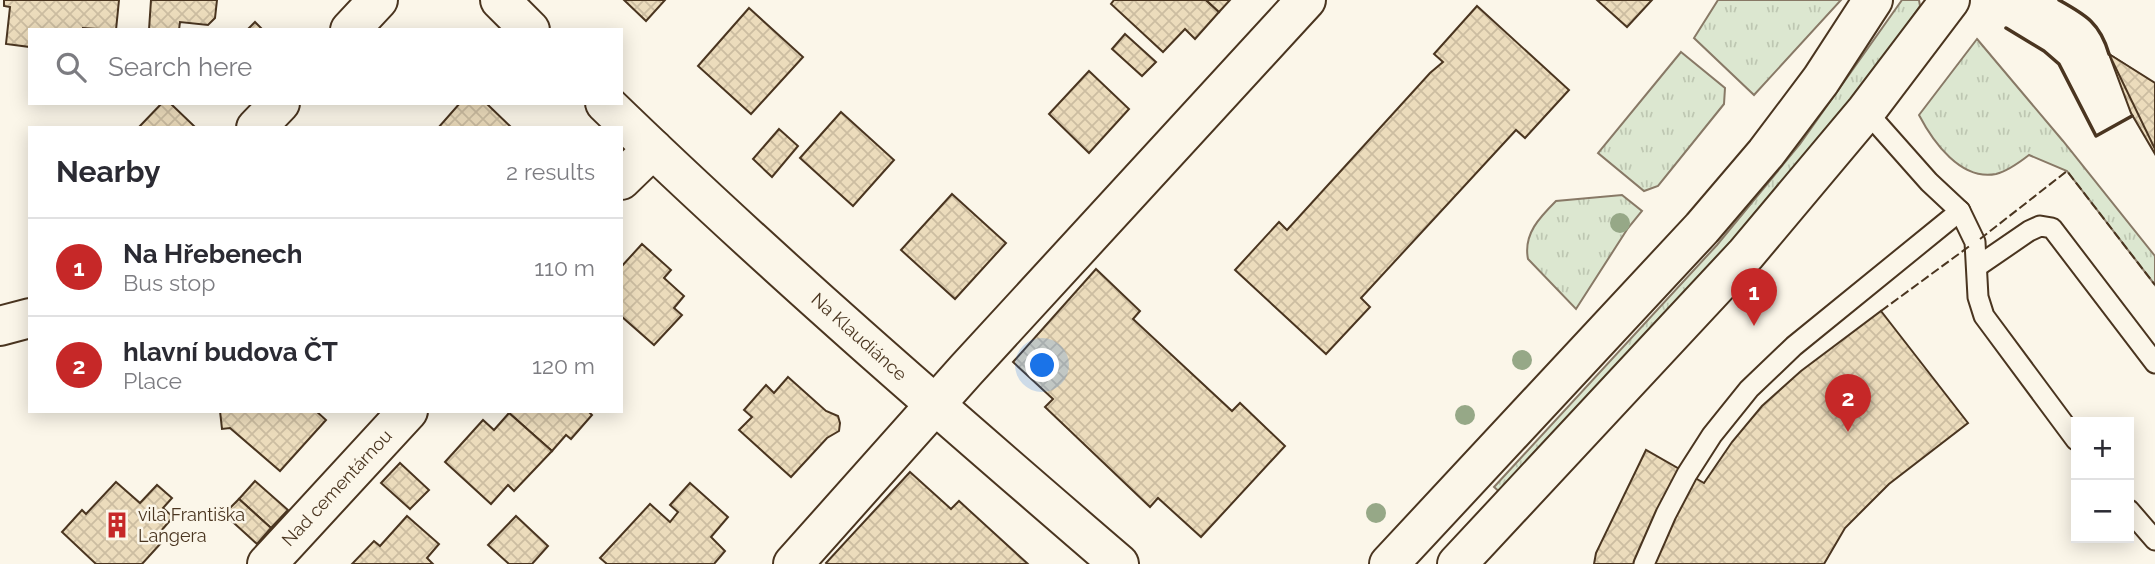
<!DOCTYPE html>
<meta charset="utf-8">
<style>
:root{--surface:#fff;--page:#f2f2f3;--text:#2b2b33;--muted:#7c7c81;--line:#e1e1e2;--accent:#c62828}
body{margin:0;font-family:Raleway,sans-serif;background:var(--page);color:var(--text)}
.controls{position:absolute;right:21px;bottom:21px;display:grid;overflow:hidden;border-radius:0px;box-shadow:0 4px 18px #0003}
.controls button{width:63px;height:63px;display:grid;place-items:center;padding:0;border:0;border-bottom:2px solid var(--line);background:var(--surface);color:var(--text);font:35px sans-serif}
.you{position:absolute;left:1043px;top:366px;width:24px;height:24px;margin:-18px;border:5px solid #fff;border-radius:50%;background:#1a73e8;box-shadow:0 0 0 10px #1a73e833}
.badge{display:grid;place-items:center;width:46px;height:46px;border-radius:50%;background:var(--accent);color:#fff;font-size:23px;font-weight:700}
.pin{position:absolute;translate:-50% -58px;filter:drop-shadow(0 2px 4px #0008)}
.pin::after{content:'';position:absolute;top:37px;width:24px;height:21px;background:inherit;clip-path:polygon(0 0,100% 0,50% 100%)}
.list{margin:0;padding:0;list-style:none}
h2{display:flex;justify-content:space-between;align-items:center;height:91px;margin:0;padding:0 28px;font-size:30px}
h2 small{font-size:23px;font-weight:400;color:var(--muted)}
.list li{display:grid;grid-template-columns:46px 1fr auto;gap:21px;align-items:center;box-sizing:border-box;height:98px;padding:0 28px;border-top:2px solid var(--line)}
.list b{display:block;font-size:26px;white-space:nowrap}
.list p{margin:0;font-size:23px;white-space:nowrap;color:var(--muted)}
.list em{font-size:23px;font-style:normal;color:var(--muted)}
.icon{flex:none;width:38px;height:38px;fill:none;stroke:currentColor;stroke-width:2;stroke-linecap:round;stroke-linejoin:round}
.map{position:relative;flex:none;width:2155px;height:564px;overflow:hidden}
.search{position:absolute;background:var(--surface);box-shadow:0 4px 18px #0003;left:28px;top:28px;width:595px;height:77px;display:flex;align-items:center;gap:18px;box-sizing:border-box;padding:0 24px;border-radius:0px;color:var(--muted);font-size:26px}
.panel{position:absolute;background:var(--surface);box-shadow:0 4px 18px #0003;left:28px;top:126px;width:595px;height:287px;border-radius:0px}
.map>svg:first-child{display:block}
.grass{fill:url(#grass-tufts);stroke:#887966;stroke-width:2}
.building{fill:url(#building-cross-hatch);stroke:#4a3520;stroke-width:2}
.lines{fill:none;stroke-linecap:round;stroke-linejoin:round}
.service-casing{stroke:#4a3520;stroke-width:23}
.minor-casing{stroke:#4a3520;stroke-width:42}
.tertiary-casing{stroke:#4a3520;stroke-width:42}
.service{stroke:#fbf6e9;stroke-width:19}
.minor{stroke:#fbf6e9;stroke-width:38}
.tertiary{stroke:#fbf6e9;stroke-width:38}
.fence{stroke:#4a3520;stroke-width:2;stroke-dasharray:9 3.5;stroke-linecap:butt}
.wall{stroke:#4a3520;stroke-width:3.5}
.tree{fill:#96a887}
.labels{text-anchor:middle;stroke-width:5;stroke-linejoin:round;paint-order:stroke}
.street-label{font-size:18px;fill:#4a3520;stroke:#fbf6e9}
.poi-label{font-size:18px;fill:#4a3520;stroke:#fbf6e9;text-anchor:start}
</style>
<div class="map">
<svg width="2155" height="564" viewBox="0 0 2155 564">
<defs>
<pattern id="grass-tufts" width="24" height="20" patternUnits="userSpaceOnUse" patternTransform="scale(1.75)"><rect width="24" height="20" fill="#dce7d0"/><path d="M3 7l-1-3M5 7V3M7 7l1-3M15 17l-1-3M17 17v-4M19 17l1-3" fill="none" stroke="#bec7b2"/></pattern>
<pattern id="building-cross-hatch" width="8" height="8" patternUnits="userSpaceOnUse" patternTransform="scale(1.75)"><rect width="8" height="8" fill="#ecdcbc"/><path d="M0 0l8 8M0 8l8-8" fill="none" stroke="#ccbda1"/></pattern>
</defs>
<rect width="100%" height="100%" fill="#fbf6e9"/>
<g class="grass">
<polygon points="1718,0 1841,0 1754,95 1694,38"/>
<polygon points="1902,0 1919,0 1920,6 1862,88 1737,239 1503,495 1494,487 1717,245 1800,144"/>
<path d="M1977,39L2063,141L2155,256V285L2067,171L2029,155C2020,162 2008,171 1996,174C1961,181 1933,142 1919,115Z"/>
<polygon points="1681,52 1725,88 1724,104 1658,186 1644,191 1598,153"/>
<path d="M1622,195L1642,211L1628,228L1576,309L1528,259C1523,234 1540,217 1556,201Z"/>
</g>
<g class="building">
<polygon points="4,0 119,0 116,30 83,28 83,30 30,30 30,47 6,44 10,7 4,6"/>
<polygon points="151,0 217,0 215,18 208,25 180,22 179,30 149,30"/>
<polygon points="624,0 665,0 646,21"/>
<polygon points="1114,0 1206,0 1219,12 1195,39 1185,29 1163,52 1111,4"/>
<polygon points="1206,0 1230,0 1219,12"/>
<polygon points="1597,0 1652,0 1627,27"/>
<polygon points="1477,6 1569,90 1525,138 1516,130 1361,298 1370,307 1326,354 1235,270 1279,222 1287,230 1430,73 1443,62 1434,54"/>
<polygon points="749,8 803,57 751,114 698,66"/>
<polygon points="255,22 263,30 247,30"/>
<polygon points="1125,34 1156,62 1142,76 1112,49"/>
<polygon points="2109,54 2155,84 2155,154 2131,113"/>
<polygon points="2109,54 2155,83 2155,149"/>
<polygon points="1089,71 1129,109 1089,153 1049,114"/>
<polygon points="162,103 170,103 194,126 192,128 138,128"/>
<polygon points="460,103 486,103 512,128 438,128"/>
<polygon points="841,112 894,160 853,206 800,158"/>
<polygon points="779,129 798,146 772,177 753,159"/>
<polygon points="952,194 1006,243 955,299 901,250"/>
<polygon points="642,244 671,270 664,278 684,296 674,308 682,315 654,345 621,316 621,267"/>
<polygon points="1096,269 1140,311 1133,319 1232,411 1240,403 1285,446 1201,537 1158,498 1150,507 1045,407 1053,399 1013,362"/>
<polygon points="1881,311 1968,423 1889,484 1845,528 1824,564 1594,564 1596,553 1646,450 1704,483 1732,442 1762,406 1801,371"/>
<polygon points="788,377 826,411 838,416 840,423 839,431 827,438 791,477 739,430 752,417 744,410 766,385 774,393"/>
<polygon points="220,411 316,411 326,420 280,471 230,428 222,429"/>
<polygon points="510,411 588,411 592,415 571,439 566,435 552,451 509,413"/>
<polygon points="509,413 552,451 514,491 508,485 491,504 445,462 483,420 494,430"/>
<polygon points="400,463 429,490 410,509 381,483"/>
<polygon points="910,472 951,509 959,501 1028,564 827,564 826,563"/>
<polygon points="255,481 288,510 271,528 239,499"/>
<polygon points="116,482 140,503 157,485 172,498 163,508 173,517 155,538 161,543 142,564 96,564 62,532 82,510 86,514"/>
<polygon points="690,483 728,517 711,537 725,551 714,564 607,564 600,558 650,504 670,522 678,512 670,505"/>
<polygon points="239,499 271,528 257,544 224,514"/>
<polygon points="407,516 439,544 427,558 433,564 352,564 374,541 380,546"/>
<polygon points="516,516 548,546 532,564 509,564 488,545"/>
</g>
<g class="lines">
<g class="service-casing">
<g id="service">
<polyline points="1866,111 1929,182 1960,211 1975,242 1978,297 1984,316 2076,440"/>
<polyline points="1978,266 2029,231 2040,226 2052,228 2155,363"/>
<polyline points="2129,510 2155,540"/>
<polyline points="1644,564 1666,514 1687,474 1712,435 1749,389 1794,346 1960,211"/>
</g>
</g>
<g class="minor-casing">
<g id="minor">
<polyline points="500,0 530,30"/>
<polyline points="350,30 378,0"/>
<path d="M605,103C770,263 945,414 1119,564"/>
<polyline points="256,128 280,103"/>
<polyline points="621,180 653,149"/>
<polyline points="0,326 30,318"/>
<polyline points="267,564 408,411"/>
<polyline points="793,564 966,370 1306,0"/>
</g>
</g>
<g class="tertiary-casing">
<g id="tertiary">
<polyline points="1389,564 1702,228 1766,153 1821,80 1873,0"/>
<polyline points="1457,564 1746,254 1866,111 1950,0"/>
</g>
</g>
<use href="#service" class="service"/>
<use href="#minor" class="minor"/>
<use href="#tertiary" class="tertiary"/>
<g class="fence">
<polyline points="1980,239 2067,171 2155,285"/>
<polyline points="1881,311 1971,245"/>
</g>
<g class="wall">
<path d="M2059,0C2086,15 2100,23 2109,54"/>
<polyline points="2006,28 2044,51 2059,64 2096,136 2132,116"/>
</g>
</g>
<g class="tree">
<circle cx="1620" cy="223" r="10"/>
<circle cx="1522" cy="360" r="10"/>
<circle cx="1465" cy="415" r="10"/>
<circle cx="1376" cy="513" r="10"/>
</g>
<defs>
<g id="building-bare" transform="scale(2.1)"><path d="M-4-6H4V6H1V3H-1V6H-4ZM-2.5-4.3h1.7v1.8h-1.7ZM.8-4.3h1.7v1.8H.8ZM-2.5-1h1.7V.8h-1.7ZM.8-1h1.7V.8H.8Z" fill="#c62828" stroke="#fbf6e9" stroke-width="2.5" paint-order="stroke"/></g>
</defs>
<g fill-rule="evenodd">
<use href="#building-bare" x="117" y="525"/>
</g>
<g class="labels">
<g class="street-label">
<text transform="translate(859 337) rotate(42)" y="6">Na Klaudiánce</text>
<text transform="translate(337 488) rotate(-47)" y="6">Nad cementárnou</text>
</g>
<g class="poi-label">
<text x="138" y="521">vila Františka<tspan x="138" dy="21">Langera</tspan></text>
</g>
</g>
</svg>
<div class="controls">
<button>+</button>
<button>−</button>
</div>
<div class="you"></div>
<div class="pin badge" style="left:1754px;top:326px">1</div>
<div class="pin badge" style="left:1848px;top:432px">2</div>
<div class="search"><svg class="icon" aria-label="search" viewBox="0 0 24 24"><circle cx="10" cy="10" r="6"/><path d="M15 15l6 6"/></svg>Search here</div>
<section class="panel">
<h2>Nearby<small>2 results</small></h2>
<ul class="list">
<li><span class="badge">1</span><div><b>Na Hřebenech</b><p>Bus stop</p></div><em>110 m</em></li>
<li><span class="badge">2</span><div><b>hlavní budova ČT</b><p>Place</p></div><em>120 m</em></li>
</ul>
</section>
</div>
